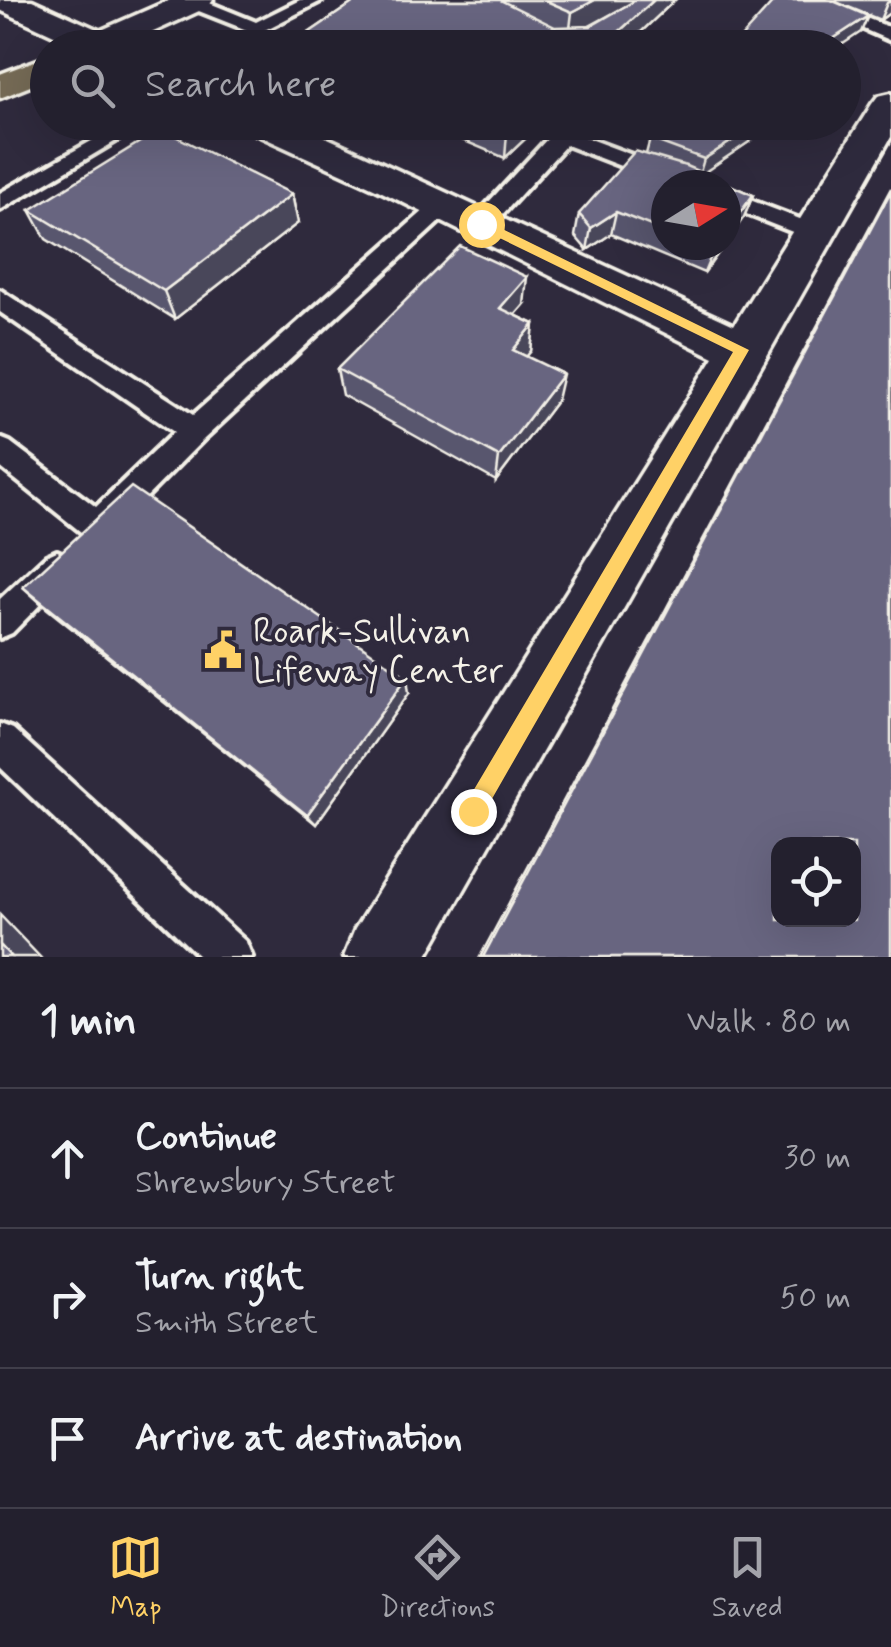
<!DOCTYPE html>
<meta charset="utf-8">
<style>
:root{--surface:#23202e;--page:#2b2836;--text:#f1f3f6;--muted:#a3a3aa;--line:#403e4a;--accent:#ffd166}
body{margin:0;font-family:Mynerve,sans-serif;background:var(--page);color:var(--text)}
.controls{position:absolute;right:30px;bottom:30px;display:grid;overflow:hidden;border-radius:20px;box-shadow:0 10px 40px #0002}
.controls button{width:90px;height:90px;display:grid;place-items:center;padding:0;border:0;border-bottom:2px solid var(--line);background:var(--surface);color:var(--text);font:50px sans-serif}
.compass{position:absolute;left:651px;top:170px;width:90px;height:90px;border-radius:50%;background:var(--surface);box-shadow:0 10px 40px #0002;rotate:79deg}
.stop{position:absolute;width:30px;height:30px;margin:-22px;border:8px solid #ffd166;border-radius:50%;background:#fff}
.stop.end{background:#ffd166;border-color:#fff;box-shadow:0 2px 10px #0008}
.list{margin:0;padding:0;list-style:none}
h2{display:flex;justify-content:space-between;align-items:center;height:130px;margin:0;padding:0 40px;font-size:42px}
h2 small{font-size:32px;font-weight:400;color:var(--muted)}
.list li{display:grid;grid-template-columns:65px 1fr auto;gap:30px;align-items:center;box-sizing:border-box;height:140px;padding:0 40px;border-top:2px solid var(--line)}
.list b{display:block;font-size:38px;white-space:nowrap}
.list p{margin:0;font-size:32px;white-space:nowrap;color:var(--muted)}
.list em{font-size:32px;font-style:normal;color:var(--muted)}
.icon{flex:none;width:55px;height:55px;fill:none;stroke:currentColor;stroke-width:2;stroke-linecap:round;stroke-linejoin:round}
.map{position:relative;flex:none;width:891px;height:957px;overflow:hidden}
.search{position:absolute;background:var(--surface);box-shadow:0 10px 40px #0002;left:30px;right:30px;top:30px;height:110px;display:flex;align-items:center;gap:25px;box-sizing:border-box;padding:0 35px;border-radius:55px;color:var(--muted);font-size:38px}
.sheet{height:550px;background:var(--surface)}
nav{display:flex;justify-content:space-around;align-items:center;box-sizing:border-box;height:140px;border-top:2px solid var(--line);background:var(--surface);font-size:28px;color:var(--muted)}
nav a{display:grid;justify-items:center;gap:5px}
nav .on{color:var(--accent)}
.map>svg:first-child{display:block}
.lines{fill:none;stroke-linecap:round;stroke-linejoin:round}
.lane-casing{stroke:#f4f1e8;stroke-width:8}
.street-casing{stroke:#f4f1e8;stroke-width:7}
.secondary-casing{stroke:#f4f1e8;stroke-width:7}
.highway-casing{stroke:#f4f1e8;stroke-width:7}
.lane{fill:#2f2a3d;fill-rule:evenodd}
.street{fill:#2f2a3d;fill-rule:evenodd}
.secondary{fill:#2f2a3d;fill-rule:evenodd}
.highway{fill:#746b55;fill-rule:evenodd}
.wall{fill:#59576e;stroke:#f4f1e8;stroke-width:2.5}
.shaded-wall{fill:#49475a;stroke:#f4f1e8;stroke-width:2.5}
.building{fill:#686580;stroke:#f4f1e8;stroke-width:2.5;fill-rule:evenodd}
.route{fill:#ffd166}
.labels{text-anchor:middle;stroke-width:8;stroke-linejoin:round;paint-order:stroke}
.poi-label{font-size:35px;fill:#f4f1e8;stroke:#2f2a3d;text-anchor:start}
</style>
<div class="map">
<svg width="891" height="957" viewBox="0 0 891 957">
<rect width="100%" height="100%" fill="#2f2a3d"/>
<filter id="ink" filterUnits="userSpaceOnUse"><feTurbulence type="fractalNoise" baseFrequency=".01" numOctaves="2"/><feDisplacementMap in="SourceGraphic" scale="20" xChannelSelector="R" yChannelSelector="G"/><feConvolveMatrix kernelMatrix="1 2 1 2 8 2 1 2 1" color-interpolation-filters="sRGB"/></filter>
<g filter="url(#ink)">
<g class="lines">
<g class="lane-casing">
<g id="lane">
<polygon points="185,0 202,0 256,22 300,0 323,0 257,34 186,6"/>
<polygon points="797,0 821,0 891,28 891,41"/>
<polygon points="563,122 585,122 576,134 699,180 702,185 670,185 566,145 489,229 473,229 469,224 473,219"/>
<polygon points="109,131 120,137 116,141 0,210 0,193"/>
<polygon points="726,191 821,227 825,232 813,240 726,206"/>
<polygon points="443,199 454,206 451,211 204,439 108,536 97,540 86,536 0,467 0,438 10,442 96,507 174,432 0,312 0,290 193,415 435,201"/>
<polygon points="57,551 68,556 73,566 68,576 12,633 0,638 0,599 46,556"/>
<polygon points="0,724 13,729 246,942 252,957 200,957 0,767"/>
</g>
</g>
<g class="street-casing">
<polygon id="street" points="0,0 32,0 112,36 117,43 114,48 82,48 0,10"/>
</g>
<g class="secondary-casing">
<g id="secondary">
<polygon points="170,0 213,0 208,7 118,48 86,48 83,43 88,36"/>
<polygon points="891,93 891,137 426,957 344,957 355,929 714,357 376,189 247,130 241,122 293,122 734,325 872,104 878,96"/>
</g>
</g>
<g class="highway-casing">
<g id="highway">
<polygon points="100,33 112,36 117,43 114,48 73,48 78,41"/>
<polygon points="48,56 48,79 0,98 0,74"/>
</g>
</g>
<use href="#lane" class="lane"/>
<use href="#street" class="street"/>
<use href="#secondary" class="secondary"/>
<use href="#highway" class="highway"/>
</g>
<g class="wall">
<polygon points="357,0 675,0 624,48 295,48 294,43"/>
<polygon points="831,0 891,0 891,12 880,20"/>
<polygon points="424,122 543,122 505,158 424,124"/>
<polygon points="650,139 749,142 702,173 753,195 744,217 666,185 666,245 724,245 704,273 611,234 587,250 575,236 579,214 646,154"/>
<polygon points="891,188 891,957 480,957"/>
<polygon points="292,194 298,223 175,319 46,239 30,210"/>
<polygon points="524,305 515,315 534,324 531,351 526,356 557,400 496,481 342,395 337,369"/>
<polygon points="23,587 409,693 316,824 45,607"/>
</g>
<g class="shaded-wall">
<polygon points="595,0 637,0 569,37 572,12"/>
<polygon points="654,0 675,0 624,48 601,48"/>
<polygon points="891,1 891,12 880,20 887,3"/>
<polygon points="868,16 861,32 837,48 819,48"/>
<polygon points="519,122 543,122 505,158 507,133"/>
<polygon points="755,126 749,142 699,176 704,159"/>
<polygon points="292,194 298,223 175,319 164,291"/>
<polygon points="753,195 744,217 726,243 726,232"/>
<polygon points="616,212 611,234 587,250 591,228"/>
<polygon points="717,245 724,245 704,273 713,251"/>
<polygon points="527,277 524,305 498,335 500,308"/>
<polygon points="534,324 531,351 510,376 513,350"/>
<polygon points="563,374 557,400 496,481 499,457"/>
<polygon points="407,677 409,693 316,824 307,815"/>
<polygon points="0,915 40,957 11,957 0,945"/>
</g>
<g class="building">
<polygon points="357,0 500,0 555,27 591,26 636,0 654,0 601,48 307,48 294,43"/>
<polygon points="544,0 595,0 572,12"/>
<polygon points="775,0 831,0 868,16 819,48 732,48"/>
<polygon points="482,122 519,122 507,133"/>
<polygon points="665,122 749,122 755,126 704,159 650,139"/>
<polygon points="161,129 292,194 164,291 30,210"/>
<polygon points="635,151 686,166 753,195 726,232 726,185 666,185 666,232 616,212 591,228 579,214"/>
<path d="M891,191V957H483ZM778,844H854V920H778Z"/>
<polygon points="698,245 717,245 713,251"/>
<polygon points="460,246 527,277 500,308 534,324 513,350 563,374 499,457 337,369"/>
<polygon points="131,487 407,677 307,815 23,587"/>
<polygon points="0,945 11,957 0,957"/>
</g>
</g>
<polygon class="route" points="477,221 486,221 749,350 481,818 473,821 466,818 463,811 466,803 733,352 477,227"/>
<defs>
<g id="civic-bare" transform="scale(3)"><path d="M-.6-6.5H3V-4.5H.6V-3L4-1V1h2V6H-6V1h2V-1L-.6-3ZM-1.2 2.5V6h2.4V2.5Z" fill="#ffd166" stroke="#2f2a3d" stroke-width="2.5" paint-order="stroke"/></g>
</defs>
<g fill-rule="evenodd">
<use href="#civic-bare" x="223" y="650"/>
</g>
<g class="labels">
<g class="poi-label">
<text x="253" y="642">Roark-Sullivan<tspan x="253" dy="40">Lifeway Center</tspan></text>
</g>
</g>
</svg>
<div class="controls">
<button><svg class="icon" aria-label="locate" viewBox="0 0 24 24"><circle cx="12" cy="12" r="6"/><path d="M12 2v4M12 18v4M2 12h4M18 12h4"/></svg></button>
</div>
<svg class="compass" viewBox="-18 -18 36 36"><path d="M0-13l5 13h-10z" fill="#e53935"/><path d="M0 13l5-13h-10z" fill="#a3a3aa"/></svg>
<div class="stop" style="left:481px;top:224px"></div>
<div class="stop end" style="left:473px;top:811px"></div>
<div class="search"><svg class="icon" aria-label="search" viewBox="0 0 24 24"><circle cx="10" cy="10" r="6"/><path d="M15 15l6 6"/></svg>Search here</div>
</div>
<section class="sheet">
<h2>1 min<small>Walk · 80 m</small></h2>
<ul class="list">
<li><svg class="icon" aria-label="ahead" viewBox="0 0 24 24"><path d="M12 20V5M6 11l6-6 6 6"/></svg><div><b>Continue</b><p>Shrewsbury Street</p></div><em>30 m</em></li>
<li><svg class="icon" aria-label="right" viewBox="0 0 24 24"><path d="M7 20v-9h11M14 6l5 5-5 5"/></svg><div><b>Turn right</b><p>Smith Street</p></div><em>50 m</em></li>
<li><svg class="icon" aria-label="arrive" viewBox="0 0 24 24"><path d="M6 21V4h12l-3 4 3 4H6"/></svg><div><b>Arrive at destination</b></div></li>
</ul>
</section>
<nav>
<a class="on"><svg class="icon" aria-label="map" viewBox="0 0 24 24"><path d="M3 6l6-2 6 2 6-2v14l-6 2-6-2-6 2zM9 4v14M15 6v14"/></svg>Map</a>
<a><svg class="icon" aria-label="directions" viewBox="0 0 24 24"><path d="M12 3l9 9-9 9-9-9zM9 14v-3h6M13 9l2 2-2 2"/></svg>Directions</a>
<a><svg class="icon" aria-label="saved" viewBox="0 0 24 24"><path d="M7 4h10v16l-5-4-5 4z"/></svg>Saved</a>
</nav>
